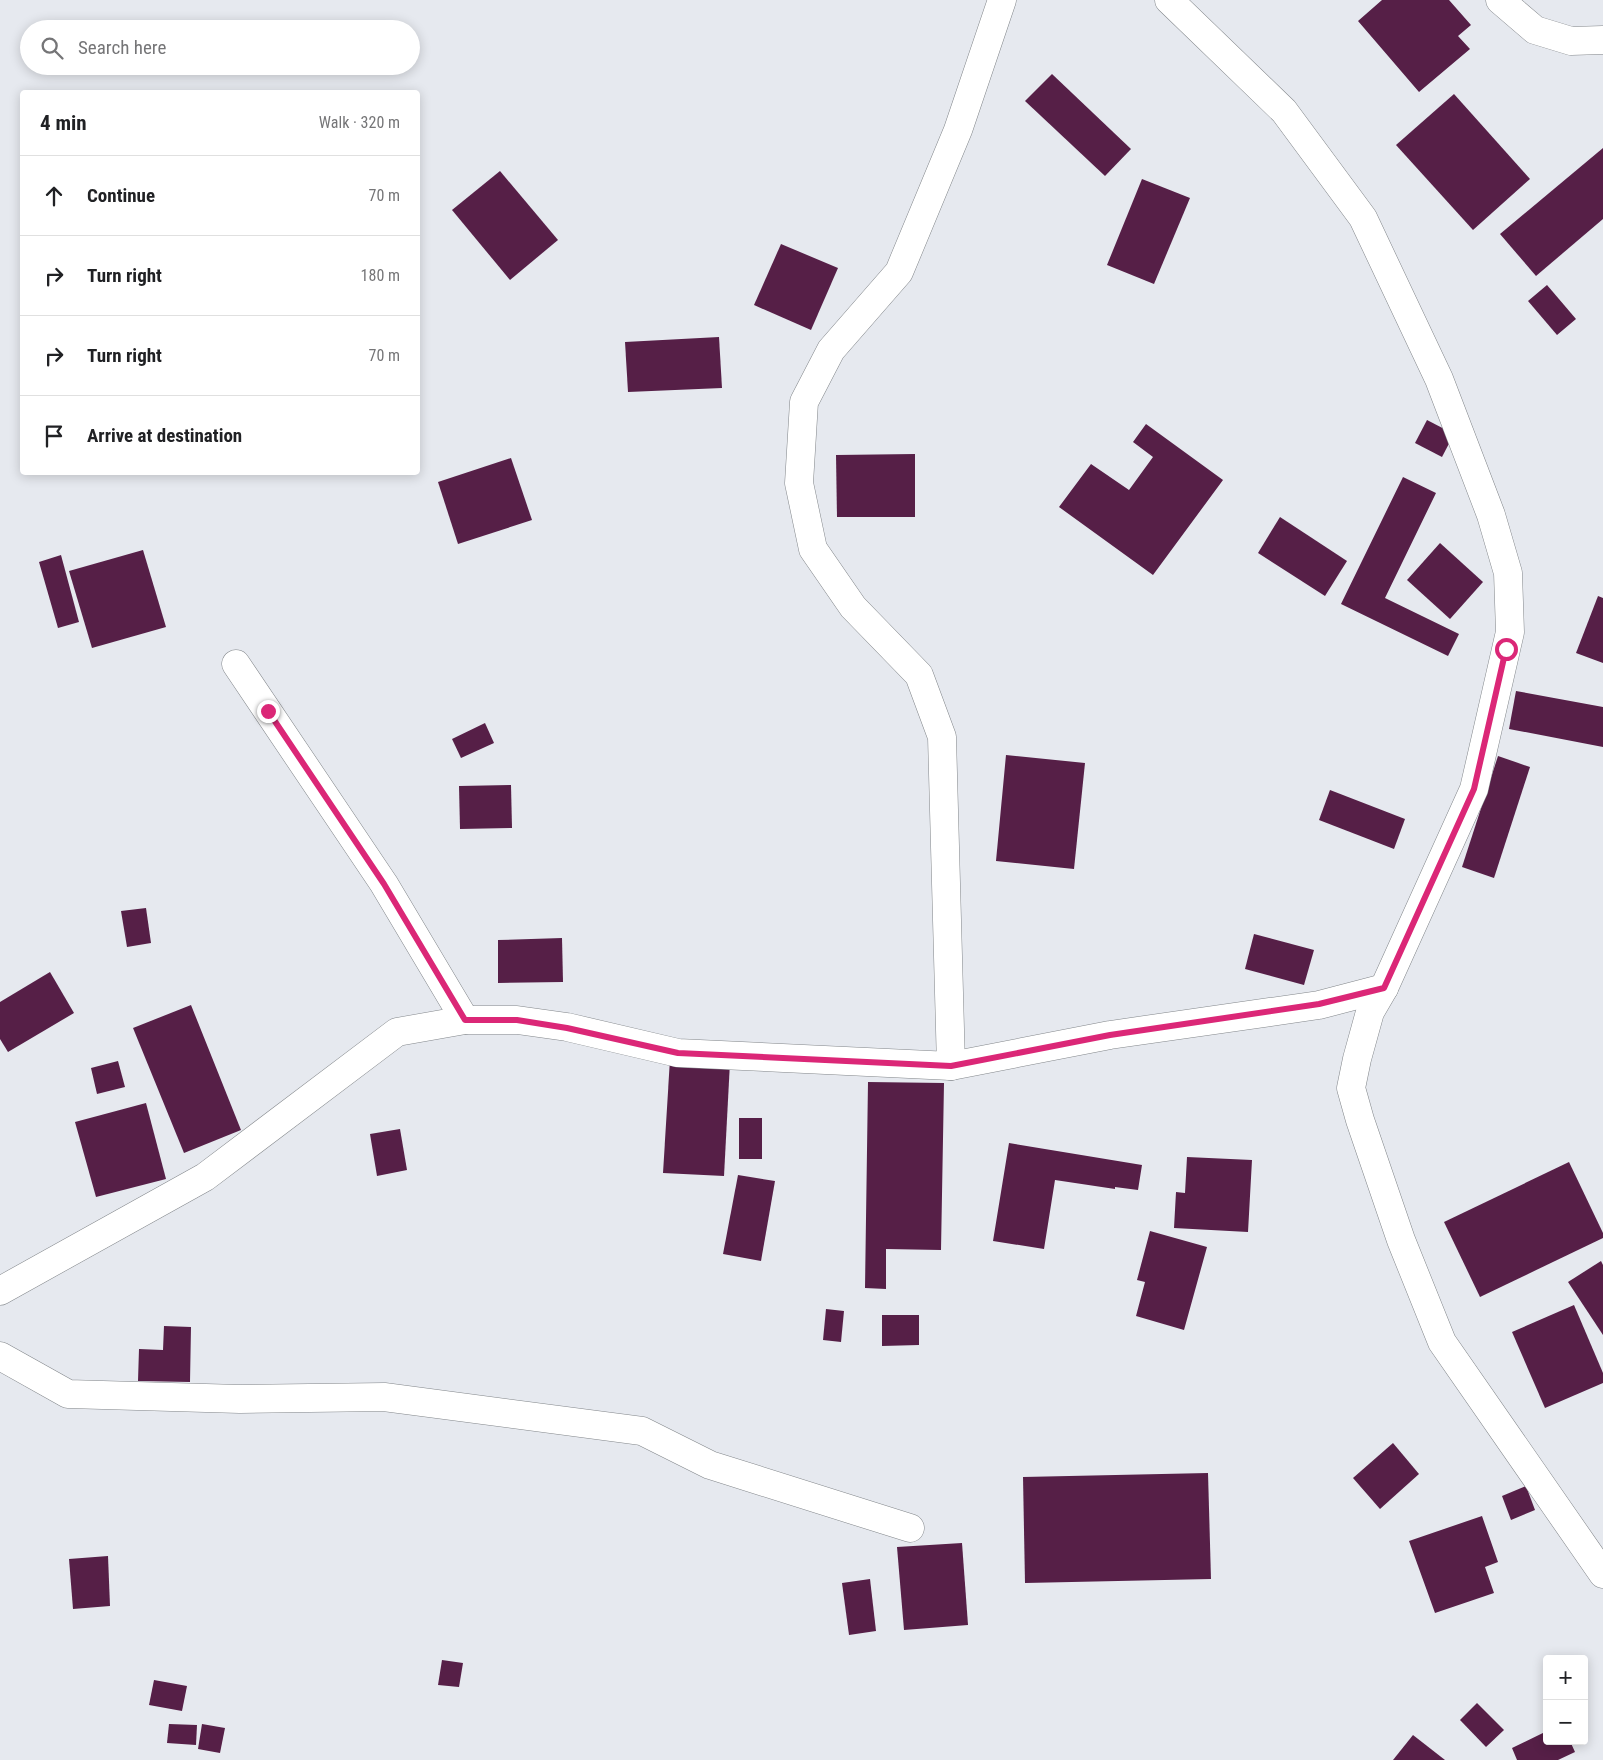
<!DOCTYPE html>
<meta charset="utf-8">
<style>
:root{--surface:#fff;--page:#f2f2f2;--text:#202124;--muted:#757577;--line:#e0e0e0}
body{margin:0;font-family:"Roboto Condensed",sans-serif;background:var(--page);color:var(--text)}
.controls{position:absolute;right:15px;bottom:15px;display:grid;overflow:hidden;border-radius:5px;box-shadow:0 2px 12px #0003}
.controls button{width:45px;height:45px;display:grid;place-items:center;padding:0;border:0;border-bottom:1px solid var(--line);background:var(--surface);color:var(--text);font:25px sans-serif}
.stop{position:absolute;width:15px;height:15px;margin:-11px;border:4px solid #db2777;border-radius:50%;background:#fff}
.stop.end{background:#db2777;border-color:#fff;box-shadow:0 1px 5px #0008}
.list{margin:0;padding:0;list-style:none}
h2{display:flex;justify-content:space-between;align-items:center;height:65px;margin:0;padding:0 20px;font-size:21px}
h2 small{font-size:16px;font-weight:400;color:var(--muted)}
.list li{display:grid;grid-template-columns:32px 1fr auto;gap:15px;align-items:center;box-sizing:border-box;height:80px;padding:0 20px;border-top:1px solid var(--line)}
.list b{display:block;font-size:19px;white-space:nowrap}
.list em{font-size:16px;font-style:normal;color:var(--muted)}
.icon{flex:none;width:28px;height:28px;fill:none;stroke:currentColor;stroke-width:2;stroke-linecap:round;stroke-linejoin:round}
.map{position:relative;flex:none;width:1603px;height:1760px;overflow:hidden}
.search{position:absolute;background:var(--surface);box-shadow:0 2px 12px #0003;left:20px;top:20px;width:400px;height:55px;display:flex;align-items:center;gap:12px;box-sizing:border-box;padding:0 18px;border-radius:28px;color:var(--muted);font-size:19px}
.panel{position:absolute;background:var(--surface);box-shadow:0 2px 12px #0003;left:20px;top:90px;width:400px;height:385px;border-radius:5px}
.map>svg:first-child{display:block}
.building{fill:#561f47}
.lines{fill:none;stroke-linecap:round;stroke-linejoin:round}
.minor-casing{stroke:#82868a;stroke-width:29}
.minor{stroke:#fff;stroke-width:28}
.route{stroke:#db2777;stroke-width:6}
</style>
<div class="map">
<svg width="1603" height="1760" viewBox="0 0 1603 1760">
<rect width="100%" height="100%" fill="#e6e9ef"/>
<g class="building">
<polygon points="1382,0 1449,0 1471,25 1458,36 1470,49 1419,92 1358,21"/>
<polygon points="1052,74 1131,149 1105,176 1025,101"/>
<polygon points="1454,94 1530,179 1473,230 1396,145"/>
<polygon points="1603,148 1603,219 1536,276 1500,234"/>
<polygon points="500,171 558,240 510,280 452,210"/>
<polygon points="1142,179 1190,198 1154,284 1107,265"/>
<polygon points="781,244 838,268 811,330 754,305"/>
<polygon points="1547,285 1576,319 1557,335 1528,301"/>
<polygon points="719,337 722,388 628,392 625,342"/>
<polygon points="1427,420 1454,434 1442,457 1415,443"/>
<polygon points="1146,424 1223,480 1153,575 1059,507 1091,464 1129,490 1153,457 1133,442"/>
<polygon points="915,454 915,517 837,517 836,455"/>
<polygon points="511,458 532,520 458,544 438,482"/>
<polygon points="1403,477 1436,493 1385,598 1459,634 1448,656 1341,604"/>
<polygon points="1280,517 1347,561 1325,596 1258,553"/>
<polygon points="1440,543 1483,582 1450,619 1407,580"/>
<polygon points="143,550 166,627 92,648 69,571"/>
<polygon points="61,555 79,622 58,628 39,562"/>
<polygon points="1598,596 1603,598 1603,663 1576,653"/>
<polygon points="1516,691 1603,707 1603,747 1509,729"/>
<polygon points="485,723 494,743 461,758 452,739"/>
<polygon points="1006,755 1085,763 1074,869 996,861"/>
<polygon points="1498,756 1530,767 1494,878 1462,867"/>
<polygon points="511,785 512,828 460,829 459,786"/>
<polygon points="1330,790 1405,819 1394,849 1319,820"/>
<polygon points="146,908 151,943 127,947 121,911"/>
<polygon points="1254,934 1314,950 1304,985 1245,969"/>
<polygon points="562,938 563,982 498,983 498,940"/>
<polygon points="50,972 74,1013 8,1052 0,1039 0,1002"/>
<polygon points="191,1005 241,1130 184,1153 133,1028"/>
<polygon points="670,1059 730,1062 724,1176 663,1173"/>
<polygon points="118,1061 125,1087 97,1094 91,1068"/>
<polygon points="868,1082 944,1083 941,1250 886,1249 886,1289 865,1288"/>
<polygon points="146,1103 166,1179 96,1197 75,1122"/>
<rect x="739" y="1118" width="23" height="41"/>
<polygon points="400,1129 407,1170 377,1176 370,1134"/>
<polygon points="1009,1143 1142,1165 1138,1190 1115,1187 1115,1189 1055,1180 1044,1249 993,1241"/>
<polygon points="1187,1157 1252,1160 1248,1232 1174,1228 1176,1192 1185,1193"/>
<polygon points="1569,1162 1603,1233 1603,1238 1480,1297 1444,1222"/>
<polygon points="738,1175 775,1181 761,1261 723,1254"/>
<polygon points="1150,1231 1207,1247 1184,1330 1136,1316 1145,1282 1137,1280"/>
<polygon points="1601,1261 1603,1265 1603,1335 1568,1282"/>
<polygon points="1574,1305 1603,1373 1603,1383 1545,1408 1512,1332"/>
<polygon points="826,1309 844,1311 841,1342 823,1340"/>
<polygon points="882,1315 919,1315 919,1345 882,1346"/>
<polygon points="164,1326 191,1327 190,1382 138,1381 139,1349 163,1350"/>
<polygon points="1393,1443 1419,1474 1380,1509 1353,1478"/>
<polygon points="1208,1473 1211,1579 1025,1583 1023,1477"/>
<polygon points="1526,1486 1535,1510 1511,1520 1502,1496"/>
<polygon points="1482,1516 1498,1562 1485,1567 1494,1593 1435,1613 1409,1541"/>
<polygon points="962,1543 968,1625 904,1630 897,1547"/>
<polygon points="108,1556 110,1606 73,1609 69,1559"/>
<polygon points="870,1579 876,1631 849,1635 842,1583"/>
<polygon points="442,1660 463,1663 459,1687 438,1685"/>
<polygon points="154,1680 187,1686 182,1711 149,1705"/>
<polygon points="1477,1703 1504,1730 1486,1747 1460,1720"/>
<polygon points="169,1724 197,1725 196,1745 167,1743"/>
<polygon points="202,1724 225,1728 220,1753 198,1749"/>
<polygon points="1547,1731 1547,1741 1570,1741 1575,1752 1558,1760 1517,1760 1512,1748"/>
<polygon points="1413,1735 1445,1760 1393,1760"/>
</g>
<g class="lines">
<g class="minor-casing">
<g id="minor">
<polyline points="1169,0 1284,111 1363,218 1439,379 1491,515 1508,573 1510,632 1474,789 1384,988 1370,1012 1357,1059 1351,1088 1360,1120 1401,1240 1442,1342 1603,1574"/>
<polyline points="1500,0 1535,30 1571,41 1603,40"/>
<polyline points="236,664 384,884 465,1020"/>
<polyline points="951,1066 942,737 919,675 853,607 813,549 799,483 804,402 831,350 899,272 958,130 1002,0"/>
<polyline points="0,1291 205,1177 397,1032 465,1020 517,1020 567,1027 678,1053 951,1066 1110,1035 1319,1005 1384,988"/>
<polyline points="0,1356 68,1394 240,1399 384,1397 642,1431 710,1465 910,1528"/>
</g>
</g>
<use href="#minor" class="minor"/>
</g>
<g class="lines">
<polyline class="route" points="268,711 384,884 465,1020 517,1020 567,1028 678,1053 951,1066 1110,1035 1319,1004 1384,988 1474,789 1506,649"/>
</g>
</svg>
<div class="controls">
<button>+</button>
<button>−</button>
</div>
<div class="stop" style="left:1506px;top:649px"></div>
<div class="stop end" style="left:268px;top:711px"></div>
<div class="search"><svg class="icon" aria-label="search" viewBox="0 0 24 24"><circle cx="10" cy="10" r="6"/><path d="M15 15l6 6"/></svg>Search here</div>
<section class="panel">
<h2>4 min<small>Walk · 320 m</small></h2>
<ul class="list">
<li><svg class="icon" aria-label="ahead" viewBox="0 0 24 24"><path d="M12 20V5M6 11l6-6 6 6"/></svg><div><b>Continue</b></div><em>70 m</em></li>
<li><svg class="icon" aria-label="right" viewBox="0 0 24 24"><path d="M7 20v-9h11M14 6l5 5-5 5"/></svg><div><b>Turn right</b></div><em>180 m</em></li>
<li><svg class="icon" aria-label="right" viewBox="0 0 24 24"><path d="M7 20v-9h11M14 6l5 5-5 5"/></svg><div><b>Turn right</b></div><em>70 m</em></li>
<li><svg class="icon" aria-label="arrive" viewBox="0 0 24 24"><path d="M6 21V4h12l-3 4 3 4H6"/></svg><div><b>Arrive at destination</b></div></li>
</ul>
</section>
</div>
